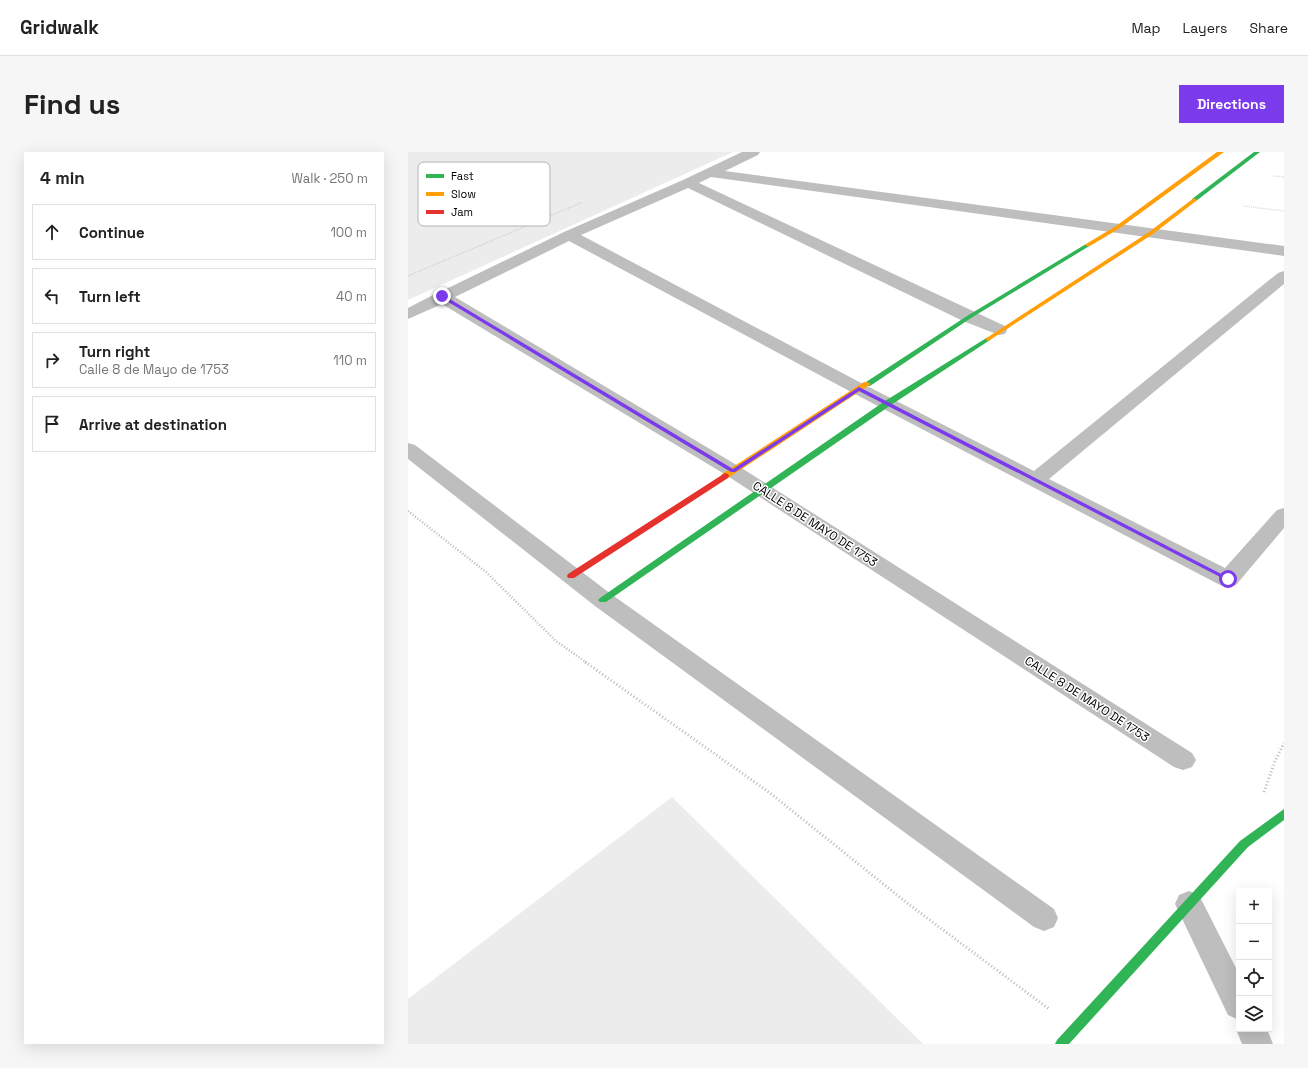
<!DOCTYPE html>
<meta charset="utf-8">
<style>
:root{--surface:#fff;--page:#f6f6f6;--text:#222;--muted:#767676;--line:#e0e0e0;--accent:#7c3aed}
body{margin:0;font-family:"Space Grotesk",sans-serif;background:var(--page);color:var(--text)}
.controls{position:absolute;right:12px;bottom:12px;display:grid;overflow:hidden;border-radius:0px;box-shadow:0 4px 16px #0002}
.controls button{width:36px;height:36px;display:grid;place-items:center;padding:0;border:0;border-bottom:1px solid var(--line);background:var(--surface);color:var(--text);font:20px sans-serif}
.stop{position:absolute;width:12px;height:12px;margin:-9px;border:3px solid #7c3aed;border-radius:50%;background:#fff}
.stop.end{background:#7c3aed;border-color:#fff;box-shadow:0 1px 4px #0008}
.list{margin:0;padding:0;list-style:none}
h2{display:flex;justify-content:space-between;align-items:center;height:52px;margin:0;padding:0 16px;font-size:17px}
h2 small{font-size:13px;font-weight:400;color:var(--muted)}
.list li{display:grid;grid-template-columns:26px 1fr auto;gap:12px;align-items:center;box-sizing:border-box;height:56px;margin:0 8px 8px;padding:0 8px;border:1px solid var(--line);border-radius:0px}
.list b{display:block;font-size:15px;white-space:nowrap}
.list p{margin:0;font-size:13px;white-space:nowrap;color:var(--muted)}
.list em{font-size:13px;font-style:normal;color:var(--muted)}
.icon{flex:none;width:22px;height:22px;fill:none;stroke:currentColor;stroke-width:2;stroke-linecap:round;stroke-linejoin:round}
.map{position:relative;flex:none;width:876px;height:892px;overflow:hidden;border-radius:0px}
header{display:flex;align-items:center;gap:24px;box-sizing:border-box;height:56px;padding:0 20px;background:var(--surface);border-bottom:1px solid var(--line)}
header strong{font-size:19px}
nav{display:flex;gap:22px;margin-inline-start:auto;font-size:14px}
.intro{display:flex;align-items:center;justify-content:space-between;box-sizing:border-box;height:96px;padding:0 24px}
h1{margin:0;font-size:28px}
.button{padding:10px 18px;border-radius:0px;background:var(--accent);color:#fff;font-size:14px;font-weight:700}
main{display:flex;gap:24px;padding:0 24px}
aside{flex:1;background:var(--surface);border-radius:0px;box-shadow:0 4px 16px #0002}
.map>svg:first-child{display:block}
.green{fill:#ececec}
.lines{fill:none;stroke-linecap:round;stroke-linejoin:round}
.path-far2{stroke:#b9b9b9;stroke-width:1.5;stroke-dasharray:0.5 1.5;stroke-linecap:butt}
.path-far1{stroke:#b9b9b9;stroke-width:2.5;stroke-dasharray:1 2;stroke-linecap:butt}
.path{stroke:#b9b9b9;stroke-width:3;stroke-dasharray:1 2.5;stroke-linecap:butt}
.street{fill:#bebebe;fill-rule:evenodd}
.fast{fill:#30b455;fill-rule:evenodd}
.slow{fill:#ff9f0a;fill-rule:evenodd}
.jam{fill:#e5322d;fill-rule:evenodd}
.route{fill:#7c3aed}
.labels{text-anchor:middle;stroke-width:3;stroke-linejoin:round;paint-order:stroke}
.street-label{font-size:12px;fill:#000;stroke:#fff}
.key{fill:#fff;stroke:#b2b2b2;stroke-width:1}
.key-label{font-size:11px;fill:#000}
</style>
<header>
<strong>Gridwalk</strong>
<nav><a>Map</a><a>Layers</a><a>Share</a></nav>
</header>
<div class="intro"><h1>Find us</h1><a class="button">Directions</a></div>
<main>
<aside>
<h2>4 min<small>Walk · 250 m</small></h2>
<ul class="list">
<li><svg class="icon" aria-label="ahead" viewBox="0 0 24 24"><path d="M12 20V5M6 11l6-6 6 6"/></svg><div><b>Continue</b></div><em>100 m</em></li>
<li><svg class="icon" aria-label="left" viewBox="0 0 24 24"><path d="M17 20v-9H6M10 6l-5 5 5 5"/></svg><div><b>Turn left</b></div><em>40 m</em></li>
<li><svg class="icon" aria-label="right" viewBox="0 0 24 24"><path d="M7 20v-9h11M14 6l5 5-5 5"/></svg><div><b>Turn right</b><p>Calle 8 de Mayo de 1753</p></div><em>110 m</em></li>
<li><svg class="icon" aria-label="arrive" viewBox="0 0 24 24"><path d="M6 21V4h12l-3 4 3 4H6"/></svg><div><b>Arrive at destination</b></div></li>
</ul>
</aside>
<div class="map">
<svg width="876" height="892" viewBox="0 0 876 892">
<rect width="100%" height="100%" fill="#fff"/>
<g class="green">
<polygon points="0,0 325,0 0,148"/>
<polygon points="264,645 515,892 0,892 0,847"/>
</g>
<g class="lines">
<g class="path-far2">
<polyline points="865,24 876,25"/>
<polyline points="835,54 876,59"/>
<polyline points="0,124 175,50"/>
</g>
<polyline class="path-far1" points="0,359 78,420 148,489 179,511"/>
<g class="path">
<polyline points="177,510 362,641 499,751 641,857"/>
<polyline points="856,640 867,609 876,591"/>
</g>
<g class="street">
<polygon points="334,0 352,0 350,3 317,19 876,94 876,104 303,25 291,31 597,174 599,178 597,182 591,183 555,169 280,36 173,83 457,233 626,319 870,121 876,119 876,132 641,327 817,416 869,358 876,356 876,376 828,433 820,435 812,433 445,241 161,89 47,145 332,315 784,601 788,608 784,615 775,618 766,615 318,323 34,152 0,167 0,156 25,143 27,141 34,139 156,80 275,28"/>
<polygon points="0,291 7,293 203,442 646,757 650,766 646,775 636,779 626,775 187,454 0,307"/>
<polygon points="781,739 791,743 831,822 831,868 820,863 767,752 771,743"/>
<polygon points="831,869 831,877 859,877 865,892 834,892 828,877"/>
</g>
<g class="fast">
<polygon points="846,0 852,0 788,49 784,49 784,47"/>
<polygon points="678,92 683,93 563,166 462,234 459,234 455,232 559,164"/>
<polygon points="580,185 583,187 582,188 483,253 198,450 192,450 190,448 192,446 477,249"/>
<polygon points="876,657 876,668 840,695 661,892 647,892 649,888 832,689"/>
</g>
<g class="slow">
<polygon points="809,0 816,0 712,76 682,94 678,94 678,92 708,74"/>
<polygon points="786,46 789,48 788,49 745,82 582,188 580,189 577,187 741,80"/>
<polygon points="456,230 459,230 463,232 320,326 314,326 313,324 314,322"/>
</g>
<polygon class="jam" points="317,321 320,322 321,324 320,326 166,426 160,426 159,424 160,422"/>
</g>
<polygon class="route" points="32,143 35,143 325,317 451,235 823,427 822,428 818,428 451,239 327,320 323,320 32,145"/>
<g class="labels">
<g class="street-label">
<text transform="translate(407 372) rotate(33)" y="4">CALLE 8 DE MAYO DE 1753</text>
<text transform="translate(679 547) rotate(33)" y="4">CALLE 8 DE MAYO DE 1753</text>
</g>
</g>
<rect x="10" y="10" width="132" height="64" rx="6" class="key"/>
<rect x="18" y="22" width="18" height="4" fill="#30b455"/>
<rect x="18" y="40" width="18" height="4" fill="#ff9f0a"/>
<rect x="18" y="58" width="18" height="4" fill="#e5322d"/>
<g class="key-label">
<text x="43" y="28">Fast</text>
<text x="43" y="46">Slow</text>
<text x="43" y="64">Jam</text>
</g>
</svg>
<div class="controls">
<button>+</button>
<button>−</button>
<button><svg class="icon" aria-label="locate" viewBox="0 0 24 24"><circle cx="12" cy="12" r="6"/><path d="M12 2v4M12 18v4M2 12h4M18 12h4"/></svg></button>
<button><svg class="icon" aria-label="layers" viewBox="0 0 24 24"><path d="M12 4l9 5-9 5-9-5zM3 14l9 5 9-5"/></svg></button>
</div>
<div class="stop" style="left:820px;top:427px"></div>
<div class="stop end" style="left:34px;top:144px"></div>
</div>
</main>
